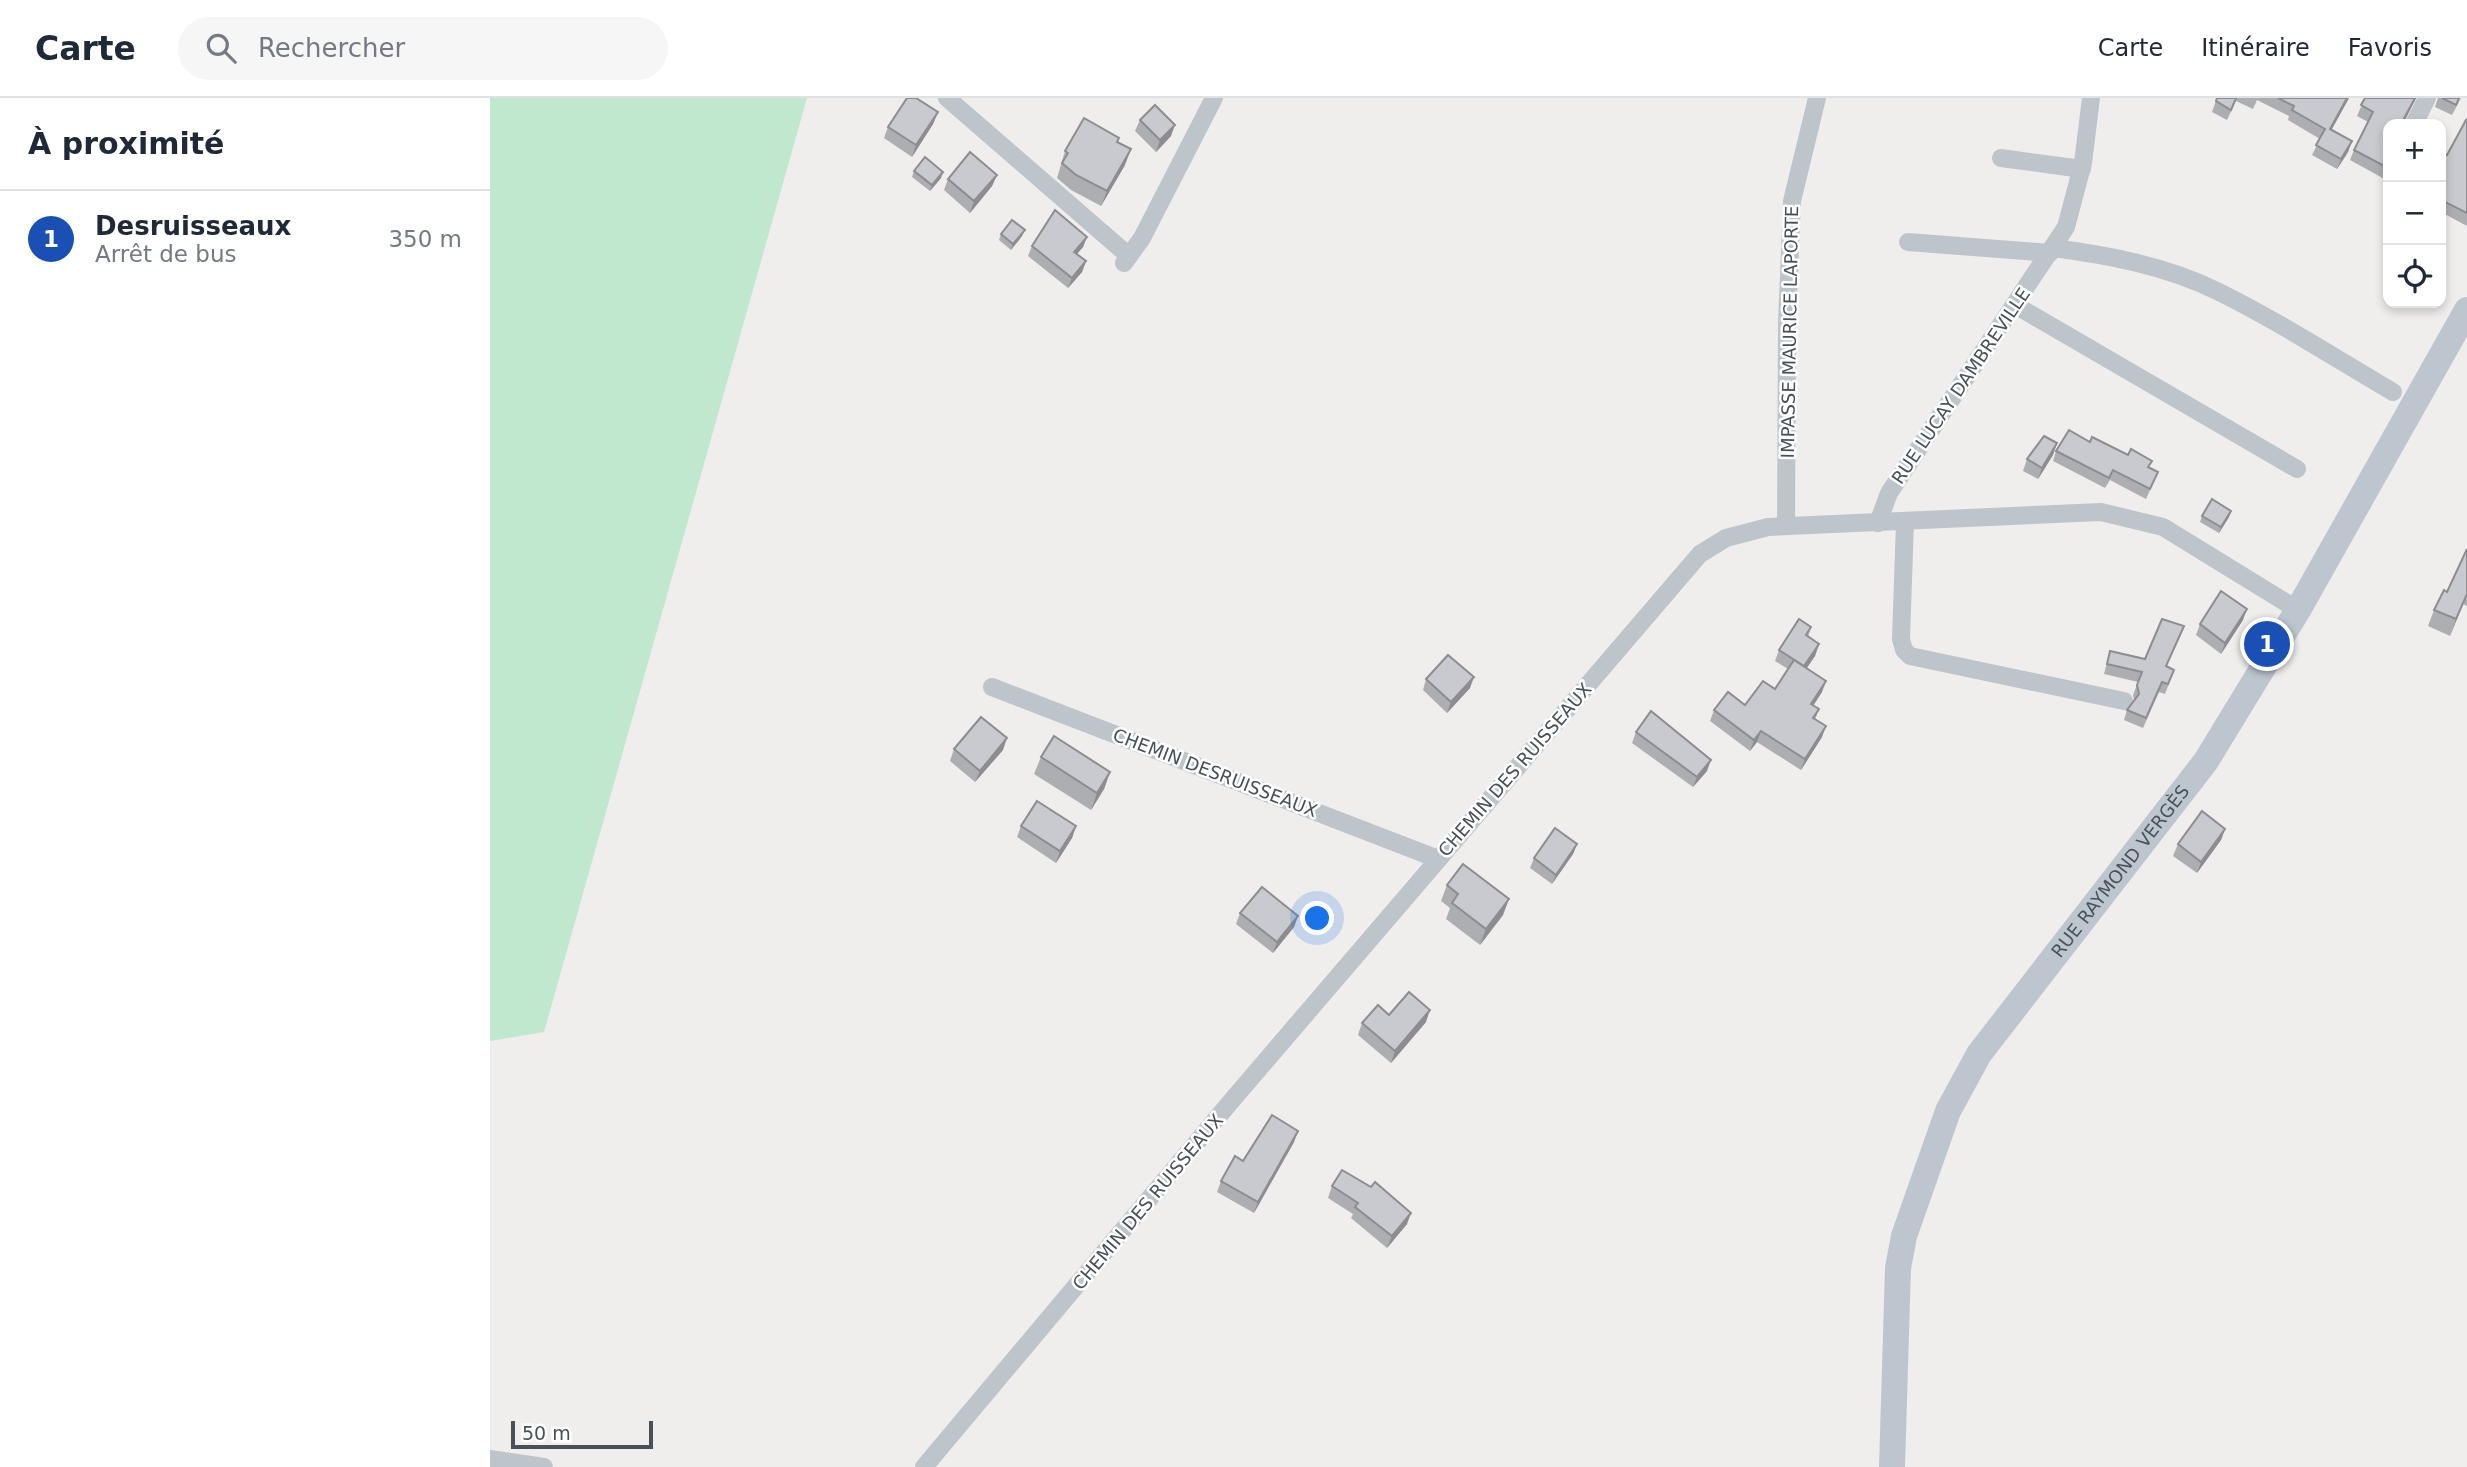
<!DOCTYPE html>
<html lang="fr">
<meta charset="utf-8">
<style>
:root{--surface:#fff;--page:#f6f6f7;--text:#1f2937;--muted:#747a83;--line:#e0e1e3;--accent:#2f78c8}
body{margin:0;font-family:"DejaVu Sans",sans-serif;background:var(--page);color:var(--text)}
.controls{position:absolute;right:21px;top:21px;display:grid;overflow:hidden;border-radius:14px;box-shadow:0 4px 10px #0003}
.controls button{width:63px;height:63px;display:grid;place-items:center;padding:0;border:0;border-bottom:2px solid var(--line);background:var(--surface);color:var(--text);font:35px sans-serif}
.scale{position:absolute;left:21px;bottom:18px;width:142px;box-sizing:border-box;padding-left:7px;border:4px solid #485158;border-top:0;font-size:19px;line-height:24px;white-space:nowrap;color:#485158;-webkit-text-stroke:5px #fff;paint-order:stroke}
.you{position:absolute;left:828px;top:821px;width:24px;height:24px;margin:-18px;border:5px solid #fff;border-radius:50%;background:#1a73e8;box-shadow:0 0 0 10px #1a73e833}
.badge{display:grid;place-items:center;width:46px;height:46px;border-radius:50%;background:var(--accent);color:#fff;font-size:23px;font-weight:700}
.pin{position:absolute;translate:-50% -50%;border:4px solid #fff;box-shadow:0 2px 7px #0006}
.list{margin:0;padding:0;list-style:none}
h2{display:flex;justify-content:space-between;align-items:center;height:91px;margin:0;padding:0 28px;font-size:30px}
h2 small{font-size:23px;font-weight:400;color:var(--muted)}
.list li{display:grid;grid-template-columns:46px 1fr auto;gap:21px;align-items:center;box-sizing:border-box;height:98px;padding:0 28px;border-top:2px solid var(--line)}
.list b{display:block;font-size:26px;white-space:nowrap}
.list p{margin:0;font-size:23px;white-space:nowrap;color:var(--muted)}
.list em{font-size:23px;font-style:normal;color:var(--muted)}
.icon{flex:none;width:38px;height:38px;fill:none;stroke:currentColor;stroke-width:2;stroke-linecap:round;stroke-linejoin:round}
.map{position:relative;flex:none;width:1977px;height:1369px;overflow:hidden}
header{display:flex;align-items:center;gap:42px;box-sizing:border-box;height:98px;padding:0 35px;background:var(--surface);border-bottom:2px solid var(--line)}
header strong{font-size:33px}
nav{display:flex;gap:38px;margin-inline-start:auto;font-size:24px}
.search{width:490px;height:63px;background:var(--page);display:flex;align-items:center;gap:18px;box-sizing:border-box;padding:0 24px;border-radius:38px;color:var(--muted);font-size:26px}
main{display:flex}
aside{flex:1;background:var(--surface)}
.map>svg:first-child{display:block}
.green{fill:#c0e8ce}
.lines{fill:none;stroke-linecap:round;stroke-linejoin:round}
.street{stroke:#bdc5cb;stroke-width:18}
.secondary{stroke:#bdc6cf;stroke-width:26}
.wall{fill:#adaeb2}
.shaded-wall{fill:#8d8d91}
.building{fill:#c9cacf;stroke:#8d8d91;stroke-width:2}
.labels{text-anchor:middle;stroke-width:5;stroke-linejoin:round;paint-order:stroke}
.street-label{font-size:18px;fill:#485158;stroke:#fff}
</style>
<header>
<strong>Carte</strong>
<div class="search"><svg class="icon" aria-label="search" viewBox="0 0 24 24"><circle cx="10" cy="10" r="6"/><path d="M15 15l6 6"/></svg>Rechercher</div>
<nav><a>Carte</a><a>Itinéraire</a><a>Favoris</a></nav>
</header>
<main>
<aside>
<h2>À proximité<small></small></h2>
<ul class="list">
<li><span class="badge" style="background:#1a4fb4">1</span><div><b>Desruisseaux</b><p>Arrêt de bus</p></div><em>350 m</em></li>
</ul>
</aside>
<div class="map">
<svg width="1977" height="1369" viewBox="0 0 1977 1369">
<rect width="100%" height="100%" fill="#f0eded"/>
<polygon class="green" points="0,0 317,0 54,934 0,943"/>
<g class="lines">
<g class="street">
<polyline points="457,0 639,158"/>
<polyline points="1924,26 1937,0"/>
<polyline points="1511,60 1592,71"/>
<polyline points="1418,144 1560,155"/>
<path d="M1563,150C1618,157 1676,168 1727,193C1788,223 1845,260 1903,294"/>
<polyline points="634,165 652,140 724,0"/>
<polyline points="1525,207 1807,371"/>
<polyline points="1415,424 1411,541 1414,552 1420,558 1634,603"/>
<polyline points="1388,425 1399,395 1576,129 1593,65 1601,0"/>
<polyline points="1296,428 1297,226 1302,103 1327,0"/>
<polyline points="502,589 948,761"/>
<polyline points="0,1361 54,1369"/>
<polyline points="434,1369 743,1001 1210,456 1236,440 1278,429 1611,414 1673,429 1808,512"/>
</g>
<path class="secondary" id="s1" d="M1402,1369L1408,1170L1414,1138L1458,1013L1489,956L1716,663L1808,512L1977,212"/>
</g>
<g class="wall">
<polygon points="1727,0 1859,0 1841,32 1862,43 1858,54 1847,71 1822,57 1830,41 1798,22 1799,18 1767,2 1763,11 1746,3 1737,22 1722,14"/>
<polygon points="1875,0 1926,0 1913,26 1898,26 1898,83 1860,62 1864,52 1878,24 1867,18"/>
<polygon points="1948,0 1971,0 1962,17 1945,9"/>
<polygon points="448,14 443,26 422,59 394,40 398,29"/>
<polygon points="650,22 681,38 666,54 645,33"/>
<polygon points="1977,23 1977,128 1951,114 1951,61 1957,57"/>
<polygon points="628,44 635,67 611,108 581,92 567,80 575,53"/>
<polygon points="424,73 451,80 440,93 422,79"/>
<polygon points="507,77 502,88 480,115 454,92 458,81"/>
<polygon points="511,136 532,138 521,152 509,142"/>
<polygon points="597,139 593,149 587,156 596,163 592,174 578,190 538,158 542,148"/>
<polygon points="1600,344 1668,374 1656,401 1620,382 1615,390 1563,363 1566,353"/>
<polygon points="1567,345 1563,357 1548,381 1533,373 1537,361"/>
<polygon points="1741,413 1739,419 1729,435 1710,424 1712,418"/>
<polygon points="1977,451 1977,508 1973,506 1960,538 1938,528 1944,512 1957,494"/>
<polygon points="1753,522 1731,556 1706,537 1710,526"/>
<polygon points="1694,528 1676,569 1684,572 1675,596 1669,594 1653,630 1634,622 1637,612 1644,602 1643,597 1648,584 1614,576 1620,553 1655,561"/>
<polygon points="1321,529 1318,539 1329,546 1325,558 1316,570 1332,594 1323,608 1329,611 1325,622 1332,639 1311,672 1267,644 1260,653 1220,623 1224,612 1255,607 1285,591 1298,571 1285,563 1289,552"/>
<polygon points="936,581 980,590 957,615 933,592"/>
<polygon points="1146,634 1217,673 1203,689 1142,645"/>
<polygon points="464,651 513,652 485,684 460,663"/>
<polygon points="551,659 620,674 614,691 601,712 544,676"/>
<polygon points="531,728 586,728 582,740 566,765 527,739"/>
<polygon points="1735,731 1731,742 1707,775 1683,758 1688,746"/>
<polygon points="1087,746 1083,756 1062,786 1040,770 1044,760"/>
<polygon points="957,787 1013,817 990,847 956,821 960,810 951,803"/>
<polygon points="750,815 808,818 804,829 783,855 746,826"/>
<polygon points="899,917 936,924 901,965 868,937 872,925"/>
<polygon points="804,1044 764,1115 727,1094 731,1083 753,1063"/>
<polygon points="842,1088 917,1126 897,1150 861,1120 863,1116 838,1100"/>
</g>
<g class="shaded-wall">
<polygon points="1857,0 1859,0 1836,42 1840,31"/>
<polygon points="1925,0 1926,0 1913,26 1911,26"/>
<polygon points="448,14 443,26 422,59 426,47"/>
<polygon points="685,27 681,38 666,54 670,42"/>
<polygon points="1862,43 1858,54 1847,71 1851,61"/>
<polygon points="641,51 635,67 611,108 617,93"/>
<polygon points="453,74 451,80 440,93 442,87"/>
<polygon points="507,77 502,88 480,115 484,103"/>
<polygon points="535,132 532,138 521,152 523,146"/>
<polygon points="597,139 593,149 580,164 584,154"/>
<polygon points="596,163 592,174 578,190 582,180"/>
<polygon points="1567,345 1563,357 1548,381 1552,370"/>
<polygon points="1741,413 1739,419 1729,435 1731,429"/>
<polygon points="1977,497 1973,506 1960,538 1966,521"/>
<polygon points="1757,511 1753,522 1731,556 1735,545"/>
<polygon points="1329,546 1325,558 1310,580 1314,568"/>
<polygon points="984,579 980,590 957,615 961,604"/>
<polygon points="1336,583 1332,594 1317,617 1321,606"/>
<polygon points="1336,628 1332,639 1311,672 1315,661"/>
<polygon points="1271,633 1267,644 1260,653 1264,642"/>
<polygon points="517,640 513,652 485,684 490,673"/>
<polygon points="1221,662 1217,673 1203,689 1207,679"/>
<polygon points="620,674 614,691 601,712 607,695"/>
<polygon points="586,728 582,740 566,765 570,753"/>
<polygon points="1735,731 1731,742 1707,775 1711,764"/>
<polygon points="1087,746 1083,756 1062,786 1066,777"/>
<polygon points="1019,801 1013,817 990,847 996,831"/>
<polygon points="808,818 804,829 783,855 787,844"/>
<polygon points="940,912 936,924 901,965 905,953"/>
<polygon points="808,1033 804,1044 764,1115 768,1104"/>
<polygon points="921,1115 917,1126 897,1150 902,1138"/>
</g>
<g class="building">
<polygon points="417,0 426,0 448,14 426,47 398,29"/>
<polygon points="1727,0 1746,0 1741,12 1726,3"/>
<polygon points="1788,0 1857,0 1840,31 1862,43 1851,61 1826,47 1835,31 1802,12 1804,8"/>
<polygon points="1875,0 1925,0 1911,26 1898,26 1898,70 1864,52 1883,14 1871,7"/>
<polygon points="1952,0 1969,0 1966,7"/>
<polygon points="665,7 685,27 670,42 650,22"/>
<polygon points="594,20 629,40 627,44 641,51 617,93 586,77 572,65 578,55 575,53"/>
<polygon points="1976,22 1977,23 1977,115 1951,102 1951,61 1954,55 1957,57"/>
<polygon points="480,54 507,77 484,103 458,81"/>
<polygon points="435,59 453,74 442,87 424,73"/>
<polygon points="565,112 597,139 584,154 596,163 582,180 542,148"/>
<polygon points="522,122 535,132 523,146 511,136"/>
<polygon points="1579,332 1600,344 1602,339 1638,357 1641,351 1662,363 1658,369 1668,374 1660,391 1623,372 1619,380 1566,353"/>
<polygon points="1554,338 1567,345 1552,370 1537,361"/>
<polygon points="1722,401 1741,413 1731,429 1712,418"/>
<polygon points="1977,451 1977,496 1966,521 1944,512 1954,492 1957,494"/>
<polygon points="1731,493 1757,511 1735,545 1710,526"/>
<polygon points="1309,521 1321,529 1316,537 1329,546 1314,568 1289,552"/>
<polygon points="1672,521 1694,528 1676,568 1684,572 1678,586 1672,584 1656,620 1637,612 1649,596 1647,587 1652,574 1617,566 1620,553 1655,561"/>
<polygon points="958,557 984,579 961,604 936,581"/>
<polygon points="1304,562 1336,583 1321,606 1329,611 1323,620 1336,628 1315,661 1271,633 1264,642 1224,612 1238,594 1255,607 1273,583 1285,591"/>
<polygon points="1161,613 1221,662 1207,679 1146,634"/>
<polygon points="491,619 517,640 490,673 464,651"/>
<polygon points="564,638 620,674 607,695 551,659"/>
<polygon points="547,703 586,728 570,753 531,728"/>
<polygon points="1712,713 1735,731 1711,764 1688,746"/>
<polygon points="1065,730 1087,746 1066,777 1044,760"/>
<polygon points="973,766 1019,801 996,831 962,805 968,796 957,787"/>
<polygon points="772,789 808,818 787,844 750,815"/>
<polygon points="919,894 940,912 905,953 872,925 888,907 899,917"/>
<polygon points="782,1017 808,1033 768,1104 731,1083 745,1058 753,1063"/>
<polygon points="852,1072 881,1089 885,1084 921,1115 902,1138 865,1109 868,1105 842,1088"/>
</g>
<g class="labels">
<g class="street-label">
<text transform="translate(1300 234) rotate(-89)" y="6">IMPASSE MAURICE LAPORTE</text>
<text transform="translate(1471 288) rotate(-56)" y="6">RUE LUCAY DAMBREVILLE</text>
<text transform="translate(1025 672) rotate(-49)" y="6">CHEMIN DES RUISSEAUX</text>
<text transform="translate(725 675) rotate(21)" y="6">CHEMIN DESRUISSEAUX</text>
<text dy="6" stroke="none"><textPath href="#s1" startOffset="660">RUE RAYMOND VERGÈS</textPath></text>
<text transform="translate(658 1104) rotate(-50)" y="6">CHEMIN DES RUISSEAUX</text>
</g>
</g>
</svg>
<div class="controls">
<button>+</button>
<button>−</button>
<button><svg class="icon" aria-label="locate" viewBox="0 0 24 24"><circle cx="12" cy="12" r="6"/><path d="M12 2v4M12 18v4M2 12h4M18 12h4"/></svg></button>
</div>
<div class="scale">50 m</div>
<div class="you"></div>
<div class="pin badge" style="left:1777px;top:546px;background:#1a4fb4">1</div>
</div>
</main>
